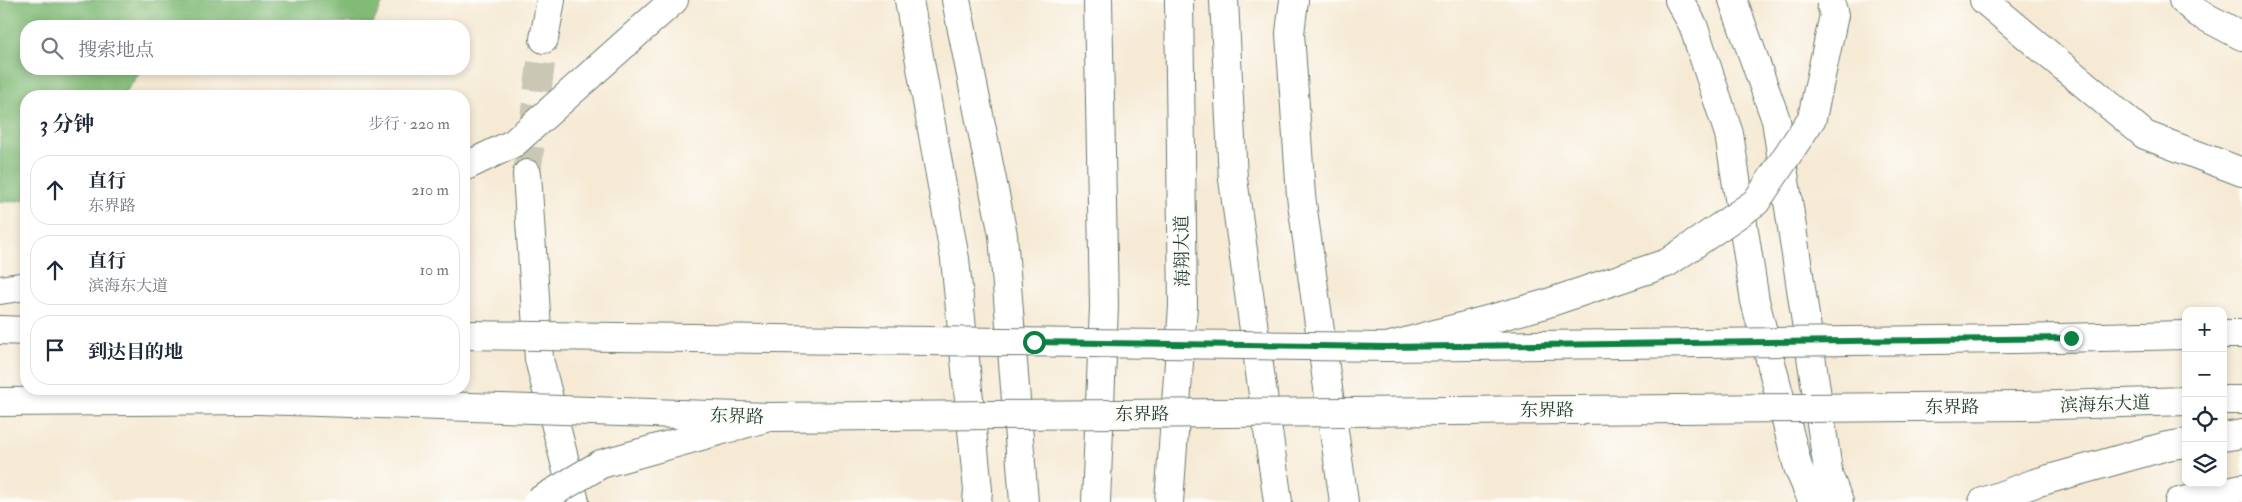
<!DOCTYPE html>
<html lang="zh">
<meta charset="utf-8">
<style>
:root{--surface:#fff;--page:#f6f6f7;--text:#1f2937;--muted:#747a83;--line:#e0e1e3}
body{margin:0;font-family:"IM FELL Double Pica","Noto Serif SC",serif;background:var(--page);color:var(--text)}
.controls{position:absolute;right:15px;bottom:15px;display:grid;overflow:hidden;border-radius:10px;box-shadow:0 2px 8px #0003}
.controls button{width:45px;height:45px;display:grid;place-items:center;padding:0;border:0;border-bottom:1px solid var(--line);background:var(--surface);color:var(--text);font:25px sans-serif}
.stop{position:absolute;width:15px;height:15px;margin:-11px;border:4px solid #0b8043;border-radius:50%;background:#fff}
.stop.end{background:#0b8043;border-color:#fff;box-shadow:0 1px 5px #0008}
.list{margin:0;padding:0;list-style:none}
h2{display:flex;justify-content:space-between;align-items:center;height:65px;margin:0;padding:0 20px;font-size:21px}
h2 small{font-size:16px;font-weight:400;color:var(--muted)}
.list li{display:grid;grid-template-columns:32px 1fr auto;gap:15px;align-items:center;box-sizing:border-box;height:70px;margin:0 10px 10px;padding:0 10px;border:1px solid var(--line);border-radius:20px}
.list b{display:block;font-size:19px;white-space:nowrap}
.list p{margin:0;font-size:16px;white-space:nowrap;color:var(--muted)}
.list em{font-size:16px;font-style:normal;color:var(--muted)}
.icon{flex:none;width:28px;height:28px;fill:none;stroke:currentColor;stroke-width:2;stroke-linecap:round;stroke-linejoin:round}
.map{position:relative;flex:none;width:2242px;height:502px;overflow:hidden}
.search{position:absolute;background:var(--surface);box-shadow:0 2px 8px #0003;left:20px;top:20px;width:450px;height:55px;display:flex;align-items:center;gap:12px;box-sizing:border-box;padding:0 18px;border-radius:20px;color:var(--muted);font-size:19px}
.panel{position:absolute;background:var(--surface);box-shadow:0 2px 8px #0003;left:20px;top:90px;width:450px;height:305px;border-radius:20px}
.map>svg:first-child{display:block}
.forest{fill:#82bb78;stroke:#507c56}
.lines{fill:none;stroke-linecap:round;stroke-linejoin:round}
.minor-tunnel{stroke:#cbc7b5;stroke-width:28;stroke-dasharray:28 14;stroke-linecap:butt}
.minor-casing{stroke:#6a7a6c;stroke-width:30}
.primary-casing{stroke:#6a7a6c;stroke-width:30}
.trunk-casing{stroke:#6a7a6c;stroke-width:30}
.minor{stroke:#fff;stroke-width:28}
.primary{stroke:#fff;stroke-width:28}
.trunk{stroke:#fff;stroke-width:28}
.primary-bridge-casing{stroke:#6a7a6c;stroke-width:30;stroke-linecap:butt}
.trunk-bridge-casing{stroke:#6a7a6c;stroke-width:30;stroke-linecap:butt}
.primary-bridge{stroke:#fff;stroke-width:28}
.trunk-bridge{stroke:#fff;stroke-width:28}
.route{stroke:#0b8043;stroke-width:6}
.labels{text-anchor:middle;stroke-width:5;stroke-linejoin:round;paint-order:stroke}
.street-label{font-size:18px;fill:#1f3d34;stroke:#fdfcf7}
</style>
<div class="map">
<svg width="2242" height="502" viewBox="0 0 2242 502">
<rect width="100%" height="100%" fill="#fdfcf7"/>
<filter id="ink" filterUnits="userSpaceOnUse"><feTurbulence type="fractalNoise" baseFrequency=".02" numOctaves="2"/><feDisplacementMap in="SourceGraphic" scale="10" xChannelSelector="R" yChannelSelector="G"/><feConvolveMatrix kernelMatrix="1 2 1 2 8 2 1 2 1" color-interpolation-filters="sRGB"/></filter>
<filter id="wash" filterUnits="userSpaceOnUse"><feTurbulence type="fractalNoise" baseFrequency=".0096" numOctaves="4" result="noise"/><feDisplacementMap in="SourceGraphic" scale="20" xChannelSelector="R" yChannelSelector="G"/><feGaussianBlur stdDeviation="1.12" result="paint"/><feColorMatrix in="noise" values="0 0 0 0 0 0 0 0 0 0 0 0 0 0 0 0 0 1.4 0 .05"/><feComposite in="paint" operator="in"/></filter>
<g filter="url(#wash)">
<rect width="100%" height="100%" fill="#f6ead5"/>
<polygon class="forest" points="0,0 384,0 373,23 239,21 225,26 26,26 26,69 142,69 123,96 26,96 26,200 0,202"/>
</g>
<g filter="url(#ink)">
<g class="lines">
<polyline class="minor-tunnel" points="527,174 544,39"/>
<g class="minor-casing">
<g id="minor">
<polyline points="2183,0 2198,13 2242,36"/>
<polyline points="544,39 551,0"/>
<polyline points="527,174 539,359 575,502"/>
</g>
</g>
<g class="primary-casing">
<g id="primary">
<polyline points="0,330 26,331"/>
<polyline points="2223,334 2242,334"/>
<polyline points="2014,339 2186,335"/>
<polyline points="2223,400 2242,400"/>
<polyline points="0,402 259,400"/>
<polyline points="2024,406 2186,401"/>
</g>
</g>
<g class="trunk-casing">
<g id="trunk">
<polyline points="909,0 955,259 978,490 977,502"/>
<polyline points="956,0 1003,235 1024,502"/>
<polyline points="1224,0 1233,179 1278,502"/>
<polyline points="1294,0 1290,33 1301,196 1344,502"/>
<polyline points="1679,0 1693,25 1729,134 1755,301 1798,467 1813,502"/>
<polyline points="1733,0 1776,120 1829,477 1839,502"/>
<polyline points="1984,0 2145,135 2242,172"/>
<polyline points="464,167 514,143 674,0"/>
<polyline points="0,290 26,286"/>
<polyline points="2223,437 2242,434"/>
<polyline points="1096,502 1104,306 1098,0"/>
<polyline points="1169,502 1183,306 1179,0"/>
<polyline points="1983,502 2035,483 2167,446 2186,443"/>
<polyline points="2179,502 2242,488"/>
</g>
</g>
<use href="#minor" class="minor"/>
<use href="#primary" class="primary"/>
<use href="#trunk" class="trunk"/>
<g class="primary-bridge-casing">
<g id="primary-bridge">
<polyline points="464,335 1387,347 2014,339"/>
<polyline points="259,400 769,417 2024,406"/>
</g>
</g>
<g class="trunk-bridge-casing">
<g id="trunk-bridge">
<polyline points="1387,347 1542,305 1667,263 1756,202 1812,118 1834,15 1830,0"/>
<polyline points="537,502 601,464 769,417"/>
</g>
</g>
<use href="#primary-bridge" class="primary-bridge"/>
<use href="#trunk-bridge" class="trunk-bridge"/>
</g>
</g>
<g class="lines" filter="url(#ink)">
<polyline class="route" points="1034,342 1387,347 2071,338"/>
</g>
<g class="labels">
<g class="street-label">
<text transform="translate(1182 251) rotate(-91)" y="6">海翔大道</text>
<text transform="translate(2105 404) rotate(-2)" y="6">滨海东大道</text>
<text x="1952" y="413">东界路</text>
<text x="1547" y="416">东界路</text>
<text x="1142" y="420">东界路</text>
<text transform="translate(737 416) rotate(2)" y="6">东界路</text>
</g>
</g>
</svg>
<div class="controls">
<button>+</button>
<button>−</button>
<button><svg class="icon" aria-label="locate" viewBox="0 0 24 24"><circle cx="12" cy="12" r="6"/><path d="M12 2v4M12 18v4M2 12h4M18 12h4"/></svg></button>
<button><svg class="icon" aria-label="layers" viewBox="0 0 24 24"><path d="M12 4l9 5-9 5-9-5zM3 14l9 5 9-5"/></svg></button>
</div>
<div class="stop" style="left:1034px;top:342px"></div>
<div class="stop end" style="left:2071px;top:338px"></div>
<div class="search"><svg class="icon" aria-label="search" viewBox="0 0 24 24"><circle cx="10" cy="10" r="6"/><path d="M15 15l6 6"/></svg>搜索地点</div>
<section class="panel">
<h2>3 分钟<small>步行 · 220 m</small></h2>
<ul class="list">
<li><svg class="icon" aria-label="ahead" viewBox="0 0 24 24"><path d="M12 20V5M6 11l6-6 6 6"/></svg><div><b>直行</b><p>东界路</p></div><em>210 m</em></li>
<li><svg class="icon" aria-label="ahead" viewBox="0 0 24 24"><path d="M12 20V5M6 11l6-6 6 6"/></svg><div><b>直行</b><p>滨海东大道</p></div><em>10 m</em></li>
<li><svg class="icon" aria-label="arrive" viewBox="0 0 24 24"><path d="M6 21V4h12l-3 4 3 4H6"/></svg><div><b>到达目的地</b></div></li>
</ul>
</section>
</div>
